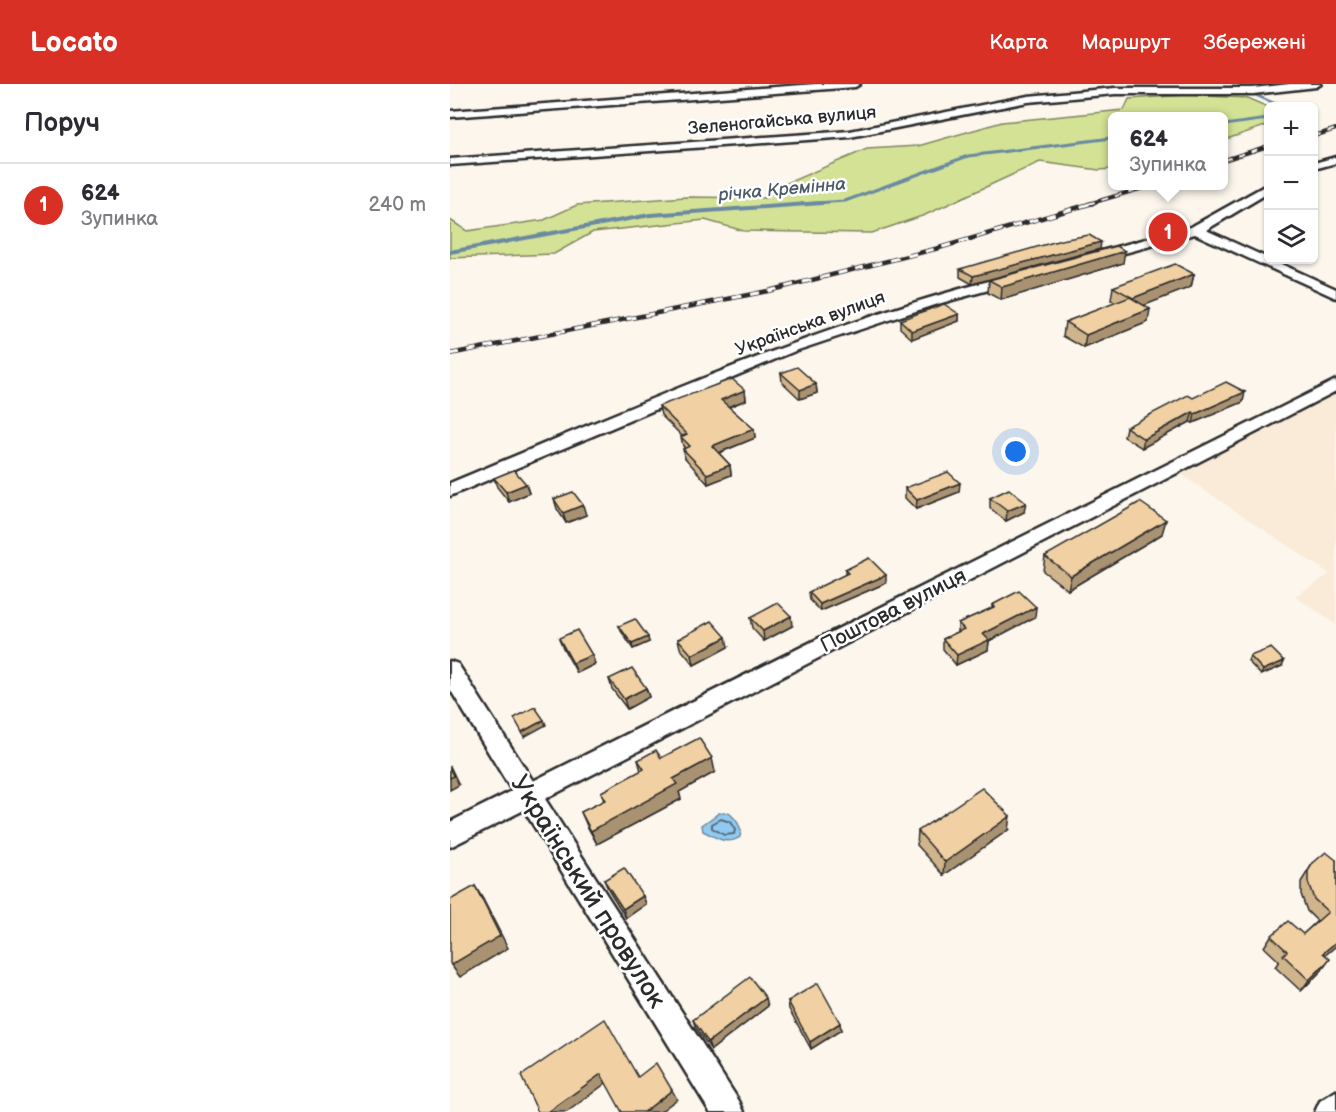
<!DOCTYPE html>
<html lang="uk">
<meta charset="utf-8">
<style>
:root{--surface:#fff;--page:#f2f2f3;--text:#2b2b33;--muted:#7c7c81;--line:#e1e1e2;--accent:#d93025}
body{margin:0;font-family:"Balsamiq Sans",sans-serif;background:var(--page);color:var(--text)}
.controls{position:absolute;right:18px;top:18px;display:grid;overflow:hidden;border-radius:9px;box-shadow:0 2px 4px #0004}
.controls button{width:54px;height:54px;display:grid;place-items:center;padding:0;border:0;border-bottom:2px solid var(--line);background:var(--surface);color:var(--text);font:30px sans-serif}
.you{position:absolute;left:566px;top:368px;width:21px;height:21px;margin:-15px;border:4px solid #fff;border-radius:50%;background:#1a73e8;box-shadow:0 0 0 9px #1a73e833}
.badge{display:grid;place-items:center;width:39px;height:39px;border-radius:50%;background:var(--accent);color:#fff;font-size:20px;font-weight:700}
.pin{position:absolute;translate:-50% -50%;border:3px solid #fff;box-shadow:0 2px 6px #0006}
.popup{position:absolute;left:658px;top:28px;width:120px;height:78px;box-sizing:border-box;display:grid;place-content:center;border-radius:9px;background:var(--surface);filter:drop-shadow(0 2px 4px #0005);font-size:20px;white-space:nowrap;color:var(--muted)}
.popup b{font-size:22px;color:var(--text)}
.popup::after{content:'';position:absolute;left:50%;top:100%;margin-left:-12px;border:12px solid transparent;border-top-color:var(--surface)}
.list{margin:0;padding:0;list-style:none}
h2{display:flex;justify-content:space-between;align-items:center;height:78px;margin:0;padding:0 24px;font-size:26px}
h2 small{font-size:20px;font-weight:400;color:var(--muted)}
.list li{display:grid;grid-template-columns:39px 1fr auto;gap:18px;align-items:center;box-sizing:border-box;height:84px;padding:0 24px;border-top:2px solid var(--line)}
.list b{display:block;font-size:22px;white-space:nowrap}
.list p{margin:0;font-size:20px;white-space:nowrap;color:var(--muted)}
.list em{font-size:20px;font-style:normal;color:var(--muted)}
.icon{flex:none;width:33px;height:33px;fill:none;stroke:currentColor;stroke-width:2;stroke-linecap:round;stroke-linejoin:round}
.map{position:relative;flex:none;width:886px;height:1028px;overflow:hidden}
header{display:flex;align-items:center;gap:36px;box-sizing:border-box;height:84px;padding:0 30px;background:var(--accent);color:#fff}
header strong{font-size:28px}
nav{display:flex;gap:33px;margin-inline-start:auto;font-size:21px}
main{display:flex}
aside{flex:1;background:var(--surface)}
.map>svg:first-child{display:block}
.built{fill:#f9ebd7}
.green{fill:#d4e295;stroke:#808660;stroke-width:1.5}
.water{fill:#92c9f0;stroke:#698aa1;stroke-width:1.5}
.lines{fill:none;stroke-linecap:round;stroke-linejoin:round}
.shore{stroke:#546a7a;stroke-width:2}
.stream-far1{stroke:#698aa1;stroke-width:3}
.stream{stroke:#698aa1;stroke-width:4}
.minor-casing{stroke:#2b2b2b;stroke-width:5}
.minor{fill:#fff;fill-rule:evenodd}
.rail-far1-casing{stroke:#2b2b2b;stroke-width:4}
.rail-casing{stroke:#2b2b2b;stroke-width:4.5}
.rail-far1{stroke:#fff;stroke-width:2;stroke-dasharray:7;stroke-linecap:butt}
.rail{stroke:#fff;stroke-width:3;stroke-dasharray:9;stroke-linecap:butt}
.wall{fill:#cfb48c;stroke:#2b2b2b;stroke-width:1.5}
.shaded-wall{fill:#a99272;stroke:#2b2b2b;stroke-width:1.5}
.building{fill:#f1d1a3;stroke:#2b2b2b;stroke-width:1.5}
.labels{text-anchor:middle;stroke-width:5;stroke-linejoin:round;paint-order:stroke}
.far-street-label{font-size:18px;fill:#2b2b2b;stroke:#fff}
.far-water-label{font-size:18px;font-style:italic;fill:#4a5a66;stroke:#fff}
.street-label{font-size:21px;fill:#2b2b2b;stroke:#fff}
.near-street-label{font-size:26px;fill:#2b2b2b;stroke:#fff}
</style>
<header>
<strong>Locato</strong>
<nav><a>Карта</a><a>Маршрут</a><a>Збережені</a></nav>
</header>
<main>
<aside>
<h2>Поруч<small></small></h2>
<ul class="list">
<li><span class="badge">1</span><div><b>624</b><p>Зупинка</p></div><em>240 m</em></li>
</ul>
</aside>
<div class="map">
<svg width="886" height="1028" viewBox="0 0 886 1028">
<rect width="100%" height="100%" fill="#fcf6ed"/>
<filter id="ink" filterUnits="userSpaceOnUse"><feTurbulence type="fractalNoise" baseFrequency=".0167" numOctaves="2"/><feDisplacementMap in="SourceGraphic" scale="12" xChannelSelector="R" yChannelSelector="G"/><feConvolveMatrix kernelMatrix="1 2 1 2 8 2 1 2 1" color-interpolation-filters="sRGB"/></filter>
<g filter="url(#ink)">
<polygon class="built" points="886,305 886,541 845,512 880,490 726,387"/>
<polygon class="green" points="736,11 797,14 818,23 818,41 774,56 774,33 662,33 662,85 649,86 590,78 475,131 422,149 294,147 255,136 143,148 104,170 0,174 0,136 17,147 94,136 127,121 236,113 317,114 323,105 417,65 468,62 552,38 674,26 679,15"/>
<path class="water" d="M269,729H279C287,736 292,743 290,753C277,762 265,753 253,747L252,741Z"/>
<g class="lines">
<polygon class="shore" points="271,735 280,738 285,746 284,750 274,751 262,744 262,740"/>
<g class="stream-far1">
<polyline points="792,0 788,3 830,22"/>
<polyline points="774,41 818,35"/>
<polyline points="351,120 395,117 518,72 662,54"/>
</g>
<polyline class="stream" points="0,168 200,131 372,119"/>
<g class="minor-casing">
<g id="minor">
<polygon points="366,0 410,0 405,3 0,33 0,27"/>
<polygon points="840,0 871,0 866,3 803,10 665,10 578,18 400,53 0,81 0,75 400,47 578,12 665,4 803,4"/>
<polygon points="886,73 886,79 864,85 864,79"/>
<polygon points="818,100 818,109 756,146 886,205 886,214 745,150 645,177 638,173 640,170 741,143"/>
<path d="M566,190L573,194L571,197L484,221L345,267L0,412V399C186,322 370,239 566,190Z"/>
<polygon points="886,296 886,307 95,715 289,1017 294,1028 260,1028 74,726 0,763 0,738 62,707 0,605 0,577 8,580 83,697"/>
<polygon points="886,1007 886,1028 865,1028 870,1017"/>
</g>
</g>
<use href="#minor" class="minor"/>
<g class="rail-far1-casing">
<g id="rail-far1">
<polyline points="864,52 886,45"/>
<polyline points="774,76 818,62"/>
<polyline points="638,120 700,102"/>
</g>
</g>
<g class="rail-casing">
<polyline id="rail" points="0,270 318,207 489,164 643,119"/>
</g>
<use href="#rail-far1" class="rail-far1"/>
<use href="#rail" class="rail"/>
</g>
<g class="wall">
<polygon points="650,165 522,200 510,193 510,185"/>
<polygon points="673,179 551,216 538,209 539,196"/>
<polygon points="744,190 741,203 694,221 698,238 634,264 613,252 615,238 666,219 661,216 663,203"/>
<polygon points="509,230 509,237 462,255 450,244 450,236"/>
<polygon points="331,289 366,300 367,309 350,315 332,298"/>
<polygon points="295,306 296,316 279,323 304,345 305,354 269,369 280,381 281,391 258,400 235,374 233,365 235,364 233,362 231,353 232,352 211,331 209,322"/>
<polygon points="743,314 793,318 743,339 740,338 692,364 674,353 676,343"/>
<polygon points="44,394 76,400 79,409 59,418 47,403"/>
<polygon points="455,404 509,408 466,425 455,414"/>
<polygon points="540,414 574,428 556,437 540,424"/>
<polygon points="104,415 136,431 116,439 107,425"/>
<polygon points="712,450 618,506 593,487 595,472"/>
<polygon points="395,486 436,499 371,527 360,516 359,508 395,491"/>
<polygon points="542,521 585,533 539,557 538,566 506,581 493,565 493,555 508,548 508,539 542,524"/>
<polygon points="300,534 342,542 314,557 302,544"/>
<polygon points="169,542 199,558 183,565 171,547"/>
<polygon points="109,554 142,571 145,580 127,589 113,564"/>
<polygon points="228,555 278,563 244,581 230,564"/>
<polygon points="800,572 832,582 811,591 798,577"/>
<polygon points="159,595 196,604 199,613 177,625 162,605"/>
<polygon points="211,674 265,688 229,708 231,715 147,760 137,742 131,728 154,717 151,708 191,687 188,676"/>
<polygon points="558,746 494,791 467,761 468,747"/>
<polygon points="886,776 886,862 875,871 872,886 851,907 825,883 829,877 814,863 821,852 853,850 867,837 857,827 851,810 851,798 863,779"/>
<polygon points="154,796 193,812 196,820 176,834 158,805"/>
<polygon points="338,917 391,946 361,965 339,925"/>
<polygon points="318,922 261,966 246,944 243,936"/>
</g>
<g class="shaded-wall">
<polygon points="651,158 650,165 522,200 523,192"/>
<polygon points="675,167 673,179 551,216 552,203"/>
<polygon points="744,190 741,203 680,227 683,214"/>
<polygon points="700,225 698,238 634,264 636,251"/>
<polygon points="509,230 509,237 462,255 462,247"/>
<polygon points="366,300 367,309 350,315 350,306"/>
<polygon points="295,306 296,316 272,325 271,316"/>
<polygon points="795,308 793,318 743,339 745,330"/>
<polygon points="743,328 740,338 692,364 694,355"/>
<polygon points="304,345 305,354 263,371 262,362"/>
<polygon points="280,381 281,391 258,400 257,390"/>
<polygon points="510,399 509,408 466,425 467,416"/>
<polygon points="76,400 79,409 59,418 56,408"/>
<polygon points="576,419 574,428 556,437 557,427"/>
<polygon points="133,421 136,431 116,439 113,429"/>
<polygon points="716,436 712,450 618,506 621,492"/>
<polygon points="436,491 436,499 371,527 370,520"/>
<polygon points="586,523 585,533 539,557 538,566 506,581 507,571 533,550"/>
<polygon points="341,532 342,542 314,557 313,547"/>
<polygon points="198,553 199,558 183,565 182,560"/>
<polygon points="276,553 278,563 244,581 242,571"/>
<polygon points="142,571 145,580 127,589 123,579"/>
<polygon points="834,577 832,582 811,591 813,586"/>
<polygon points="196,604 199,613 177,625 174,615"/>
<polygon points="94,636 96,641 74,653 72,648"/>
<polygon points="262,674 265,688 229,708 231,715 147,760 141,747 223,695"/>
<polygon points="0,682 9,701 0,706"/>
<polygon points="560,732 558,746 494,791 495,778"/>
<polygon points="25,802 33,815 58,864 10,893 1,881"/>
<polygon points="193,812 196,820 176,834 173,825"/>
<polygon points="886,858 886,862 865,880 873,869"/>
<polygon points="880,875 872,886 851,907 859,896"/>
<polygon points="316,914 318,922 261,966 258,958"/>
<polygon points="390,939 391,946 361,965 360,958"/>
<polygon points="151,990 156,999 117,1028 98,1028"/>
<polygon points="222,1006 227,1015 210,1028 194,1028"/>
</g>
<g class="building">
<polygon points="639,151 651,158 523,192 510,185 611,156"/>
<polygon points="667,162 675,167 552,203 539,196"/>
<polygon points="725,180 744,190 683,214 663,203"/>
<polygon points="680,213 700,225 636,251 615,238"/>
<polygon points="494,220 509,230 462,247 450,236"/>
<polygon points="347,283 366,300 350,306 331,289"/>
<polygon points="282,295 295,306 271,316 304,345 262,362 280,381 257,390 233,365 240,362 231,353 237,350 209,322"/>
<polygon points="776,298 795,308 745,330 743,328 694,355 676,343 738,311 743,314"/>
<polygon points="64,386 76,400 56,408 44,394"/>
<polygon points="498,388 510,399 467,416 455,404"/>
<polygon points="559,405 576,419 557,427 540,414"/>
<polygon points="123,408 133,421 113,429 104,415"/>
<polygon points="690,418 716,436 621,492 595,472"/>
<polygon points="419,474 436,491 370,520 359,508 398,489 395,486"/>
<polygon points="569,507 586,523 533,550 539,556 507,571 493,555 514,545 508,539 544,523 542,521"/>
<polygon points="328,519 341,532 313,547 300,534"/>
<polygon points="185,535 198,553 182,560 169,542"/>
<polygon points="262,537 276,553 242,571 228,555"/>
<polygon points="127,546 142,571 123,579 109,554"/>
<polygon points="821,564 834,577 813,586 800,572"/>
<polygon points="182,584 196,604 174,615 159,595"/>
<polygon points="85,623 94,636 72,648 64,634"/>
<polygon points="249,654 262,674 223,695 227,700 141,747 131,728 155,716 151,708 194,685 188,676 206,666 211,674"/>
<polygon points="0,683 4,692 0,694"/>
<polygon points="532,704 560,732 495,778 468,747"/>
<polygon points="876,768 886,776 886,858 873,869 880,875 859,896 833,871 837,867 821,852 838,837 853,850 878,828 864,815 858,798 858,787 863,779"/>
<polygon points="174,784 193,812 173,825 154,796"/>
<polygon points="25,802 50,852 1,881 0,879 0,816"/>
<polygon points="300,893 316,914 258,958 243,936"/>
<polygon points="368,899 390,939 360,958 338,917"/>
<polygon points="155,935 188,993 206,979 222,1006 194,1028 172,1028 151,990 98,1028 88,1028 71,992"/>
</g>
</g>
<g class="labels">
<g class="far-street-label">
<text transform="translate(332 36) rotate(-5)" y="6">Зеленогайська вулиця</text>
<text transform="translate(360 239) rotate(-20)" y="6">Українська вулиця</text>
</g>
<g class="far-water-label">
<text transform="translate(332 105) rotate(-5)" y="6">річка Кремінна</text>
</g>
<g class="street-label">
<text transform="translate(443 526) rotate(-27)" y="7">Поштова вулиця</text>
</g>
<g class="near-street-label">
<text transform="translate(139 807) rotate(58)" y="9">Український провулок</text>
</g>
</g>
</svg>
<div class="controls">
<button>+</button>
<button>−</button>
<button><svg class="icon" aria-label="layers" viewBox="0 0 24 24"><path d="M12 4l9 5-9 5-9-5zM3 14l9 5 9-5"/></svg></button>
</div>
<div class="you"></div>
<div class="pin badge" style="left:718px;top:148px">1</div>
<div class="popup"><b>624</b>Зупинка</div>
</div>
</main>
